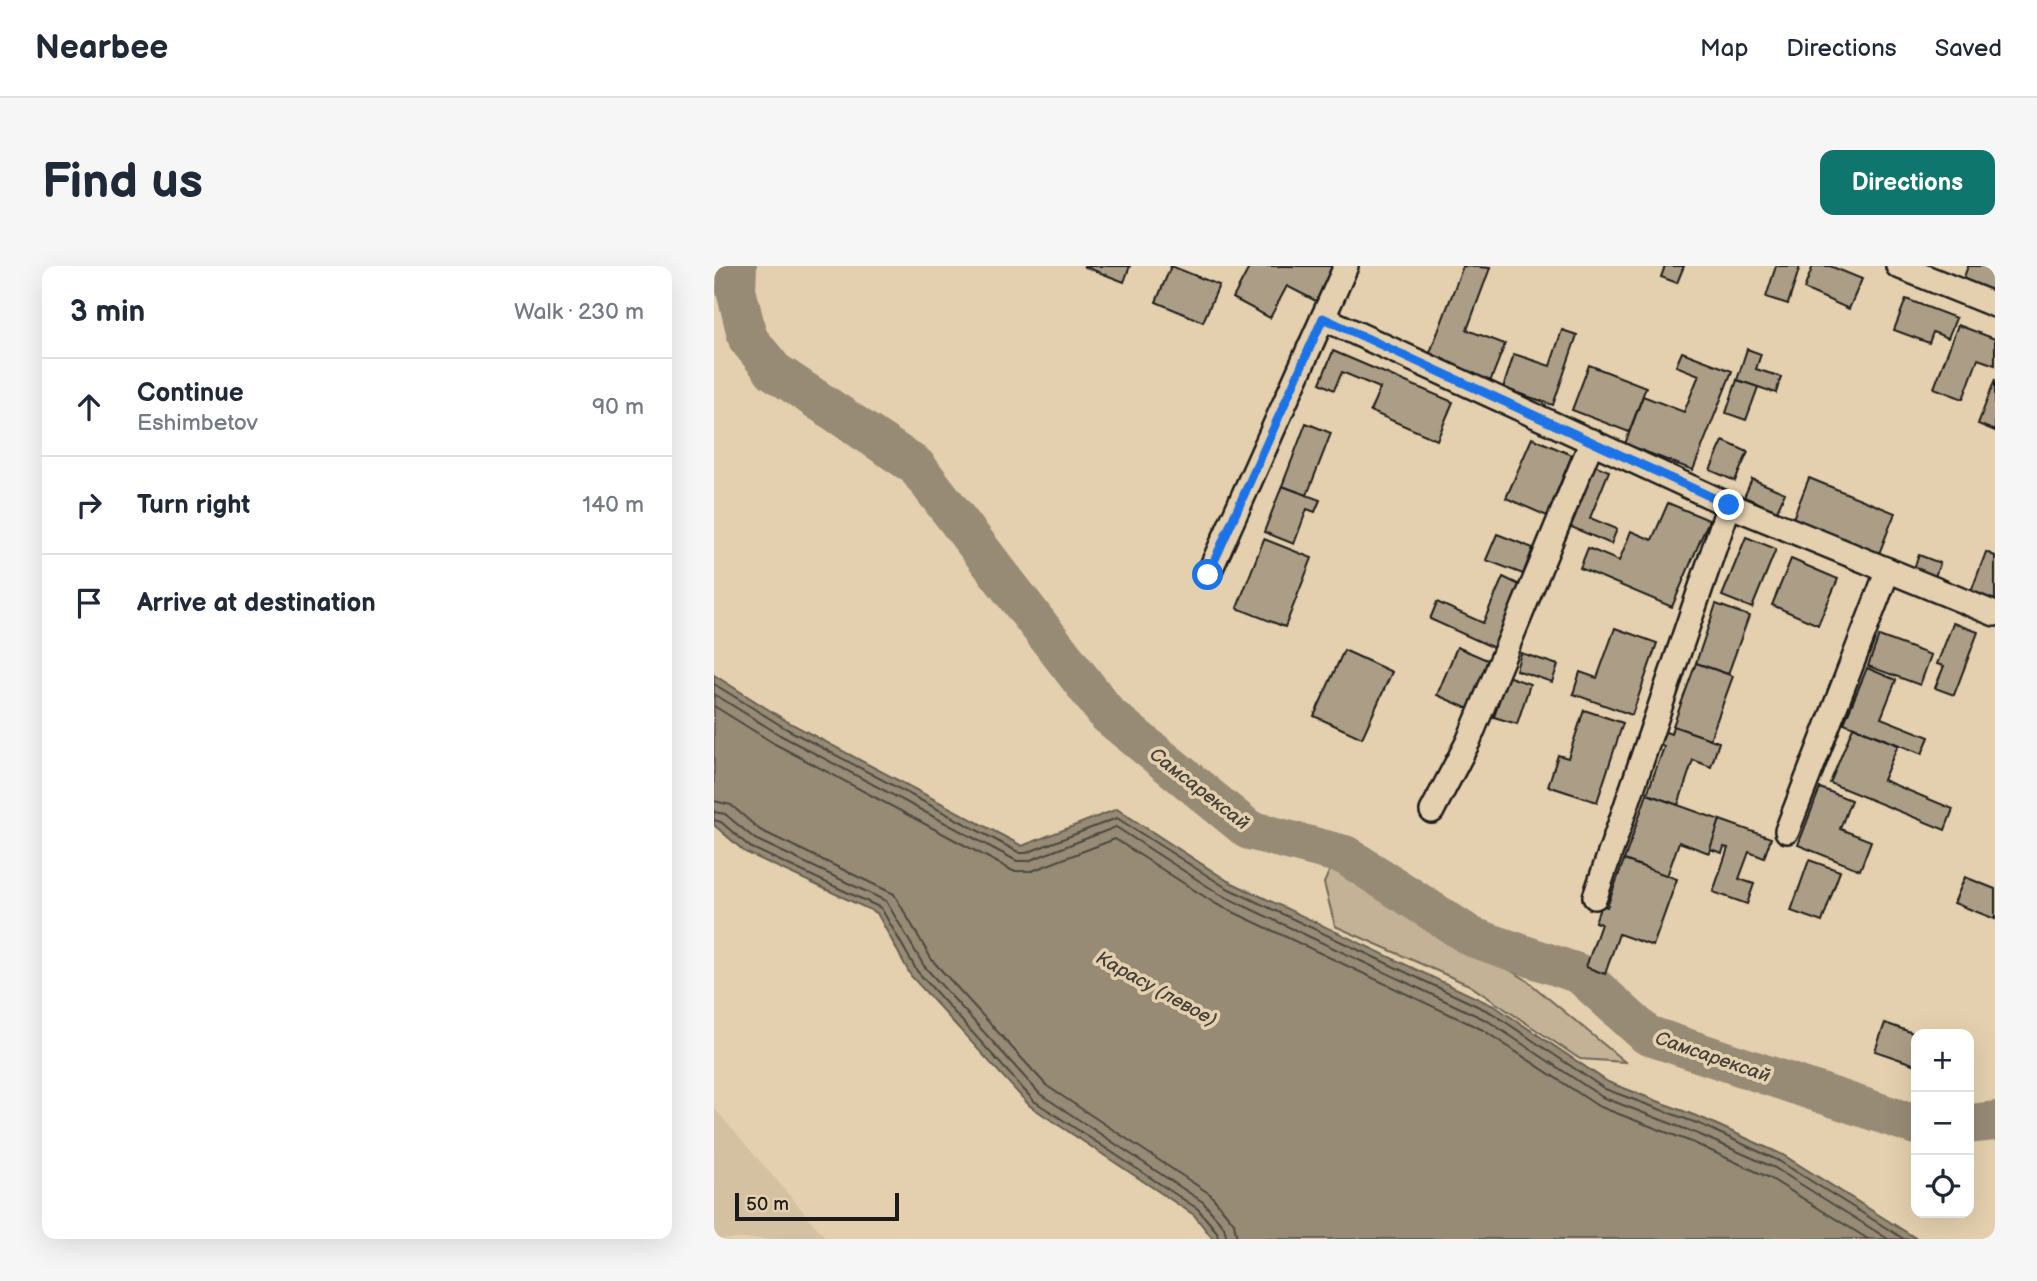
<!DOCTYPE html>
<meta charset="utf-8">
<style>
:root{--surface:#fff;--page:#f6f6f7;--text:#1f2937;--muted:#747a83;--line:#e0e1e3;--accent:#0f766e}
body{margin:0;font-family:"Balsamiq Sans",sans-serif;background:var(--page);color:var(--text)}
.controls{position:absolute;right:21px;bottom:21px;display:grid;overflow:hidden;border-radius:14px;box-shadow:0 7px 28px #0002}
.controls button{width:63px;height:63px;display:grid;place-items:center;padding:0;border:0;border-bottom:2px solid var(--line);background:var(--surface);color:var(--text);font:35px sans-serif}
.scale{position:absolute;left:21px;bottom:18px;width:164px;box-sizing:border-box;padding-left:7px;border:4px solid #1c1c1c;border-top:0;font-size:19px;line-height:24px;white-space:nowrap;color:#1c1c1c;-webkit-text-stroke:5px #e4d0ae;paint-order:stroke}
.stop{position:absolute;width:21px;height:21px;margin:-16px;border:5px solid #1a73e8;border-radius:50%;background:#fff}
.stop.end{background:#1a73e8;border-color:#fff;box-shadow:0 2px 7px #0008}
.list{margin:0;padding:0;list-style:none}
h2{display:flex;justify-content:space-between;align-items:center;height:91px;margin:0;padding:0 28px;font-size:30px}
h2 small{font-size:23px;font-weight:400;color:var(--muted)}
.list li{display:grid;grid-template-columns:46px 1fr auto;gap:21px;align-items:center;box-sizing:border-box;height:98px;padding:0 28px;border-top:2px solid var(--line)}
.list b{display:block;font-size:26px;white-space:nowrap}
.list p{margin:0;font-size:23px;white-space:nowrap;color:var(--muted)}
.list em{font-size:23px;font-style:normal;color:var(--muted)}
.icon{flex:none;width:38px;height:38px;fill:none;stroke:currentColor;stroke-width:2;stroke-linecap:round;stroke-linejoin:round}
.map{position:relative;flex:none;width:1281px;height:973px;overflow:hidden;border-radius:14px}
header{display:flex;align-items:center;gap:42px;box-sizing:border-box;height:98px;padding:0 35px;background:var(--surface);border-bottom:2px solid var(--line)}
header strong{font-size:33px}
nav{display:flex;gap:38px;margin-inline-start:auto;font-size:24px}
.intro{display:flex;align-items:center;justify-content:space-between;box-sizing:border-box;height:168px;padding:0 42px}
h1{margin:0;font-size:49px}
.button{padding:18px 32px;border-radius:14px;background:var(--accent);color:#fff;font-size:24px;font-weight:700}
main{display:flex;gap:42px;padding:0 42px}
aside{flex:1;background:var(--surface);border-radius:14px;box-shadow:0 7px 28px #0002}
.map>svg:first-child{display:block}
.built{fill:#d3c1a2}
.green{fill:#c3b296;stroke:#706759;stroke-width:2}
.water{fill:#978b76;stroke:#665f52;stroke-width:2}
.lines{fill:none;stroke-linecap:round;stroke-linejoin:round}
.shore{stroke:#4d4840;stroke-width:2}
.river{stroke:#978b76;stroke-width:40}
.building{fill:#ac9e86;stroke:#1c1c1c;stroke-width:2}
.minor-casing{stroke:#1c1c1c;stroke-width:28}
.minor{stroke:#e4d0ae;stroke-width:23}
.route{stroke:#1a73e8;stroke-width:9}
.labels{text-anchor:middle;stroke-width:7;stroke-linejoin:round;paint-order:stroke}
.water-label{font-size:19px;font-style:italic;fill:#47433c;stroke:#e4d0ae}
</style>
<header>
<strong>Nearbee</strong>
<nav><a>Map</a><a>Directions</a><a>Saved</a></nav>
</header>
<div class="intro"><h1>Find us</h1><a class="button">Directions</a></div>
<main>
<aside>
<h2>3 min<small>Walk · 230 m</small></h2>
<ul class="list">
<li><svg class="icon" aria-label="ahead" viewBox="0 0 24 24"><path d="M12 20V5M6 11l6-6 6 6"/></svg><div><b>Continue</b><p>Eshimbetov</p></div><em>90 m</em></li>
<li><svg class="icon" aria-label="right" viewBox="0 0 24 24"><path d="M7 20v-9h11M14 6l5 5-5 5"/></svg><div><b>Turn right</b></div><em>140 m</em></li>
<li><svg class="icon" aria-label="arrive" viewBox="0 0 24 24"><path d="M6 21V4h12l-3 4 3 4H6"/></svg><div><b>Arrive at destination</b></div></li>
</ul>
</aside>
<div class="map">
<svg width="1281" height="973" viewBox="0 0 1281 973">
<rect width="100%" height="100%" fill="#e4d0ae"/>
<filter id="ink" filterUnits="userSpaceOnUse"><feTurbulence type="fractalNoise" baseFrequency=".0143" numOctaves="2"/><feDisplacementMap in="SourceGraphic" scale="14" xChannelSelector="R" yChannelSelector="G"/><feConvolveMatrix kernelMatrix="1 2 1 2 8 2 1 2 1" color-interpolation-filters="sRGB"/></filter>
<g filter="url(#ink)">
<polygon class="built" points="0,842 113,973 0,973"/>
<polygon class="green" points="618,599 811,713 911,796 866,793 755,719 621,660 610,617"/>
<polygon class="water" points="0,409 74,456 308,580 403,543 514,615 782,741 894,816 990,853 1069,889 1203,973 499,973 480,949 316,840 197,710 163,647 31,586 0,559"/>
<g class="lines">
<g class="shore">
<polyline points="0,418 71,462 306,587 312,587 403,552 511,621 778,747 891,823 988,859 1065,895 1190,973"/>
<polyline points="0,428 66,469 303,595 314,595 402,561 507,629 774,755 888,831 984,868 1061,902 1174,973"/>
<polyline points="0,440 61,478 299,605 318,605 401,573 502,638 769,764 884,840 980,877 1056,912 1154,973"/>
<polyline points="0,535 17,539 46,564 180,628 218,694 333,820 496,928 520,957 523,973"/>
<polyline points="0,546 11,548 41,573 172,635 210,700 326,828 489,936 510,961 513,973"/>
<polyline points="0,554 7,556 36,581 167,642 203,705 320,835 484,943 503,966 504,973"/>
</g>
<g class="river">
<polyline points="23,0 22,24 34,73 60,105 202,200 394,449 535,564 631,589 758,671 866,708 933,769 1202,859"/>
<polyline points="1255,858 1281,855"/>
</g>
</g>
<g class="building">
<polygon points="369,0 416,0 410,16"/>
<polygon points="457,0 505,19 489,56 442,36"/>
<polygon points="536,0 621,0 606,37 573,20 556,52 519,32"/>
<polygon points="749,0 776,2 753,64 791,78 776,116 714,92"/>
<polygon points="951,0 970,0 963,17 947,11"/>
<polygon points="1062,0 1086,0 1074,38 1052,31"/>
<polygon points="1099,0 1116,0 1148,13 1135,43 1090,23"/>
<polygon points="1254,0 1281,0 1281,34 1246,22"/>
<polygon points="1192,33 1242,52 1234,72 1219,66 1215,77 1180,64"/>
<polygon points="1244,59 1281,73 1281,99 1264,93 1249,133 1220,122"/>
<polygon points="848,64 863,69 839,139 789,122 800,88 836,100"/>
<polygon points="1033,83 1047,88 1042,103 1067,111 1062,127 1023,114"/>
<polygon points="619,85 739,136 723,174 656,145 666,122 628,106 620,124 606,117"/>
<polygon points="968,86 1018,105 979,204 911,178 929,130 970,146 985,109 962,100"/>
<polygon points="875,99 932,121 915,166 858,144"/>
<polygon points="1281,113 1281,165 1264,158"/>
<polygon points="1023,114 1044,121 1032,154 1012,147"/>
<polygon points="592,157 617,167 593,229 568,220"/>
<polygon points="818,172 858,189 833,250 792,232"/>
<polygon points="1009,175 1034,186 1021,215 996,204"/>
<polygon points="880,199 895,205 876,252 903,263 897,278 855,260"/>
<polygon points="1095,212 1181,247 1164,290 1078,255"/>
<polygon points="1038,213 1071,227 1063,245 1030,231"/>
<polygon points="568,220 606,234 601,246 593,243 580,278 550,266"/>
<polygon points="954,237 995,254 958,341 866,302 874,282 905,295 917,265 938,274"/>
<polygon points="783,268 819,282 809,308 772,294"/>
<polygon points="1032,271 1062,283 1038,342 1008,330"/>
<polygon points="550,273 598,292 571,361 523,342"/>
<polygon points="1272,286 1281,290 1281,335 1257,326"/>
<polygon points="1205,289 1226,297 1220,313 1199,305"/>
<polygon points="1077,293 1124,313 1104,359 1058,339"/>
<polygon points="789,311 808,320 780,382 716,353 723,336 769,357"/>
<polygon points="1002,338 1035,350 1014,408 982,397"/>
<polygon points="1239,357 1264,366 1240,429 1221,422 1230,400 1223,398"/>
<polygon points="901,362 943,377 918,449 859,428 866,406 883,412"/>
<polygon points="1165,370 1217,389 1206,419 1154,400"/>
<polygon points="743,381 778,396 757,444 723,429"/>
<polygon points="630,384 678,406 648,472 600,450"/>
<polygon points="807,387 844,399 838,416 802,404"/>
<polygon points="982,397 1019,410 996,473 959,460"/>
<polygon points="1153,402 1182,414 1167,452 1215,471 1208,488 1130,457"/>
<polygon points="793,410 816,418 803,458 780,451"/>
<polygon points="870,444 909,457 883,536 834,520 844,489 854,492"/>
<polygon points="959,460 1005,476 997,501 979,494 964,539 933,528 950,481 944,478 949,465 957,468"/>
<polygon points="1139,461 1184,479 1169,514 1239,543 1231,564 1116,517"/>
<polygon points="1106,522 1137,534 1126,563 1157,575 1146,604 1084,579"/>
<polygon points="933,528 1006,554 995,587 965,576 953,610 910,594"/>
<polygon points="1006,554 1057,572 1050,592 1035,586 1025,613 1040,618 1033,638 999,626 1014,582 1010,581 1008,587 996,583"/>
<polygon points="910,594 963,613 939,680 905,668 891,708 872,701 887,658 881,656 887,639 893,641"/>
<polygon points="1095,594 1126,605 1108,656 1077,645"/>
<polygon points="1251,611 1281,623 1281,653 1240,637"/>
<polygon points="1171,757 1202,768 1202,799 1161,785"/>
</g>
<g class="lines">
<g class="minor-casing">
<g id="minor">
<polyline points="1184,0 1281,39"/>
<polyline points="609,52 1015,239 1281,348"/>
<polyline points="494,309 632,0"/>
<polyline points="718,545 754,476 878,175"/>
<polyline points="1073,565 1174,304"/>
<polyline points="881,631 1015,239"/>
</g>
</g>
<use href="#minor" class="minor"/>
</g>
</g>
<g class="lines" filter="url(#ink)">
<polyline class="route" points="494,309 609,52 1015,239"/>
</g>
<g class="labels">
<g class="water-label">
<text transform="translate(486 522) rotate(38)" y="7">Самсарексай</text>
<text transform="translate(443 722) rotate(29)" y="7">Карасу (левое)</text>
<text transform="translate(999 790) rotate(19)" y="7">Самсарексай</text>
</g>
</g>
</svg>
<div class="controls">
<button>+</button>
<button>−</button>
<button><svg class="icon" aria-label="locate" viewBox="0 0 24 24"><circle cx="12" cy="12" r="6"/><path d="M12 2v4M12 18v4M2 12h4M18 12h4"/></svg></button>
</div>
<div class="scale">50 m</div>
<div class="stop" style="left:494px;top:309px"></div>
<div class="stop end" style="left:1015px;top:239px"></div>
</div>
</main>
